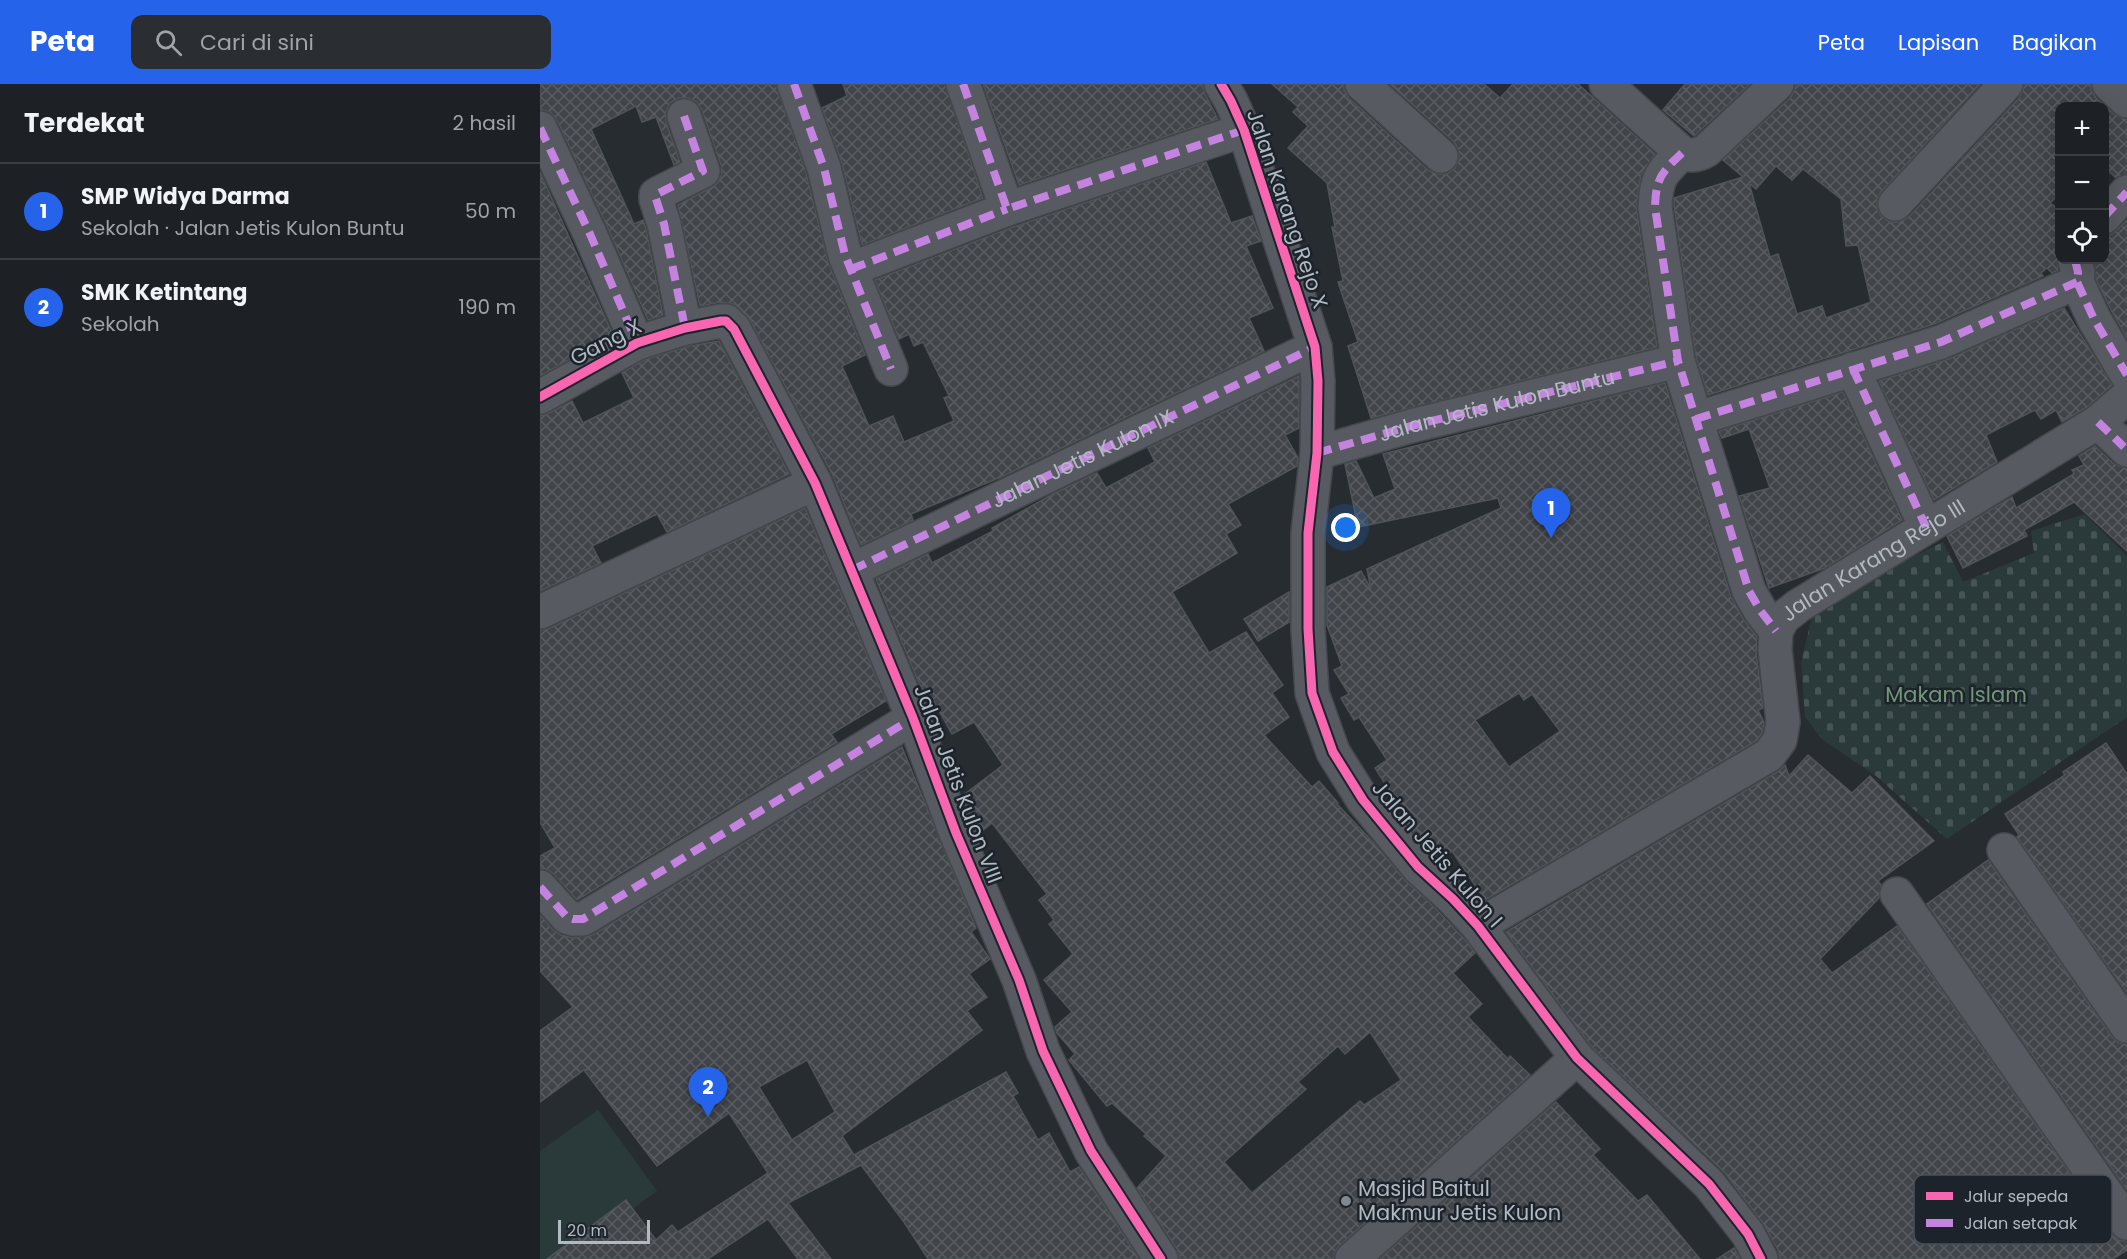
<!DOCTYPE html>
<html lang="id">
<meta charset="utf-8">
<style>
:root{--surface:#1d2125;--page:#2a2e32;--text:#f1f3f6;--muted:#a0a3a7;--line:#3b3e42;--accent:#2563eb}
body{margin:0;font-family:Poppins,sans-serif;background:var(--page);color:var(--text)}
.controls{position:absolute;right:18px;top:18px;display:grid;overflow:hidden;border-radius:12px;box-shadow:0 6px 24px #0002}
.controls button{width:54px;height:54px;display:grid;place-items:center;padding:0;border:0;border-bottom:2px solid var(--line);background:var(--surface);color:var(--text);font:30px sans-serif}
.scale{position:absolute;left:18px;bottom:15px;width:92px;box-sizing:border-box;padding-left:6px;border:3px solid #b1b9c2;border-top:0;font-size:16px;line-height:21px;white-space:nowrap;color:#b1b9c2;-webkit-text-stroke:4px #1c232b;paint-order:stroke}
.you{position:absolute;left:806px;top:444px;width:21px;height:21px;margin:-15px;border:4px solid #fff;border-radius:50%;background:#1a73e8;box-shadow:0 0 0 9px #1a73e833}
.badge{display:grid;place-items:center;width:39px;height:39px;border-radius:50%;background:var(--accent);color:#fff;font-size:20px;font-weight:700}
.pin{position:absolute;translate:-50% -50px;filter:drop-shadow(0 2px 3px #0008)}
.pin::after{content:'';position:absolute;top:32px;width:21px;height:18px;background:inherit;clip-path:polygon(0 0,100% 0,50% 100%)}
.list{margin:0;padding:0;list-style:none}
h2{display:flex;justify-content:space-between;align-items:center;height:78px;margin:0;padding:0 24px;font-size:26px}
h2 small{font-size:20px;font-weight:400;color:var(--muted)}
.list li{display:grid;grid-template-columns:39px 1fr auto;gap:18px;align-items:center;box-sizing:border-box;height:96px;padding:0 24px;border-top:2px solid var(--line)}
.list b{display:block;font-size:22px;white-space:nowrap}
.list p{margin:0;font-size:20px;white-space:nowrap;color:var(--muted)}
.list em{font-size:20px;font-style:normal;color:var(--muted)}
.icon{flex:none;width:33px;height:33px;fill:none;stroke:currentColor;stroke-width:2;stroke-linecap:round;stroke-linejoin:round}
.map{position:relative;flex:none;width:1587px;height:1175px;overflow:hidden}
header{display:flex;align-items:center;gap:36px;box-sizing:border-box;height:84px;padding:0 30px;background:var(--accent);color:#fff}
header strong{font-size:28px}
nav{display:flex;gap:33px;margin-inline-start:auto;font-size:21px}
.search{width:420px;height:54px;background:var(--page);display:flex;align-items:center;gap:15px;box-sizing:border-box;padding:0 21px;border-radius:12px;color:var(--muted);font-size:22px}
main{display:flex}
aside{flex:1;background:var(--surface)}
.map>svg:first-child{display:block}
.green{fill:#2a3a3a}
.cemetery{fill:url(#cemetery-stones)}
.building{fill:url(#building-cross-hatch);stroke:#4f5459;stroke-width:1.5;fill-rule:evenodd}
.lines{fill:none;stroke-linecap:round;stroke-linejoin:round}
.minor-casing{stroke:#44484c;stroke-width:36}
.minor{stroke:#575a60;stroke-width:33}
.quiet{stroke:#c483df;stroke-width:8;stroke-dasharray:15 8;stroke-linecap:butt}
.cycleway-casing{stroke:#1c232b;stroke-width:13}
.cycleway{stroke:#f766af;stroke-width:9}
.poi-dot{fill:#81888f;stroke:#1c232b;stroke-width:2}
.labels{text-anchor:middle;stroke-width:5;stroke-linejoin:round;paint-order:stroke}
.street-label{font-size:21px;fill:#b1b9c2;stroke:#1c232b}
.park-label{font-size:21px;fill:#739679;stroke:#1c232b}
.poi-label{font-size:21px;fill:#b1b9c2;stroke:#1c232b;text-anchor:start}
.key{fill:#1c232b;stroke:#495058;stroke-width:1.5}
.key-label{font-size:16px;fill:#b1b9c2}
</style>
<header>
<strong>Peta</strong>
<div class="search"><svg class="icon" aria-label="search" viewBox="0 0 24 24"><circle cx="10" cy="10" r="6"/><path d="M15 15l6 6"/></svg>Cari di sini</div>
<nav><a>Peta</a><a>Lapisan</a><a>Bagikan</a></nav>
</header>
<main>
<aside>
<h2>Terdekat<small>2 hasil</small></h2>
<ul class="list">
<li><span class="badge">1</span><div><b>SMP Widya Darma</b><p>Sekolah · Jalan Jetis Kulon Buntu</p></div><em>50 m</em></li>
<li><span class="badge">2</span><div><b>SMK Ketintang</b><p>Sekolah</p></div><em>190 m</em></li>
</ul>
</aside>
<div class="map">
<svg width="1587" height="1175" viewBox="0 0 1587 1175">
<defs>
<pattern id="cemetery-stones" width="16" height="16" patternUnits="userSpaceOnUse" patternTransform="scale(1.5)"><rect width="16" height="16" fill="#2a3a3a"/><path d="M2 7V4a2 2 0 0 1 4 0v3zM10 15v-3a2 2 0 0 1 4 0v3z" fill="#465455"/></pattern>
<pattern id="building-cross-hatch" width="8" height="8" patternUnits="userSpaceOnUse" patternTransform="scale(1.5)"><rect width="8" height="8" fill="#414549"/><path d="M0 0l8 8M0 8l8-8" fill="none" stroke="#5a5e62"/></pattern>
</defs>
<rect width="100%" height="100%" fill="#272c31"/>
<polygon class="green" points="58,1026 117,1107 25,1175 0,1175 0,1067"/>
<polygon class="cemetery" points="1545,430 1587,472 1587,633 1407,755 1336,692 1282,655 1265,633 1261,579 1275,520 1403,458 1423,498 1494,469 1491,447"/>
<g class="building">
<polygon points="0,0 236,0 266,89 288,178 325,271 302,282 329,342 353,332 364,358 414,337 404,314 409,312 383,258 374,262 369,250 359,255 335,196 473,143 666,78 691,139 712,132 721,157 706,162 733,224 709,234 724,267 461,393 371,430 373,436 321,461 292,390 210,236 193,220 181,218 160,222 138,121 172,103 178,98 182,89 181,81 162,26 157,18 148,14 138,14 130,19 126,28 126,38 140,78 134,81 116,33 102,38 96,22 51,45 94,140 103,136 106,145 123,231 108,236 67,142 17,36 10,28 0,26"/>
<polygon points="303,0 405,0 443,114 322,161 302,79 282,24 307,12"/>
<polygon points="443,0 662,0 665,10 678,35 479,101"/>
<polygon points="732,0 804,0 804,6 809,14 888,86 898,90 907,90 915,84 919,75 919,66 914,58 850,0 944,0 960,14 973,0 1038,0 1115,70 1101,91 1096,122 1117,263 831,334 808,262 818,258 798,198 803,197 792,143 795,143 787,99 748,64 768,42 753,28 758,23"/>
<polygon points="1145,0 1210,0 1154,52 1123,26"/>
<path d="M1255,0H1440L1341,108L1337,115V125L1342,133L1350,138H1360L1369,133L1480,13L1484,0H1551V6L1556,14L1575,31L1587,35V90L1576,94L1564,83V22H1520V109L1510,119L1520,126V167L1517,173L1518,186L1512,189L1507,184L1501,189L1503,192L1394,240L1168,311L1156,273L1134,122V114L1203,93L1183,76L1250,14L1255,6ZM1236,82L1252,96L1263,85L1301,115L1306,162L1318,161L1331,218L1286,234L1282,222L1257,230L1238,170L1230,173L1209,99L1216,105Z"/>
<polygon points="0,88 73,251 0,292"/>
<polygon points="1587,136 1587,254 1571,226 1556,195 1554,176 1564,176 1564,151 1570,151 1577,146"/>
<polygon points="1524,224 1572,301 1547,323 1522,338 1516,326 1501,335 1495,326 1446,351 1457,378 1394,416 1339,297 1409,275"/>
<polygon points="179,257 249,390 127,448 117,430 52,462 61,479 0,507 0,332 9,329 32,317 43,339 94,314 82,289 104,276 150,262"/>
<path d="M759,292V344L745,351L758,374L757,382L688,420L701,441L686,450L697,469L632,508L669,569L706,548L743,601L732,609L749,633L724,651L772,703L779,697L798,719L797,720L832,757L864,795L897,826L927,858L935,869L913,889L942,920L928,933L968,975L970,972L990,991L800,1161L794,1169V1175H640L637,1165L597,1104L626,1072L604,1052L606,1050L572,1019L567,1022L529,976L535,970L517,949L515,943L532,928L504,896L533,870L509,840L514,836L499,816L507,810L452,739L437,751L422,712L463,681L434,638L412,650L394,618L391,620L378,597L336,495L388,470L392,479L453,447L452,444L513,410L557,389L566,404L615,378L608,364ZM830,948L861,996L824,1021L820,1017L712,1109L684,1078L766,1005L758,998L798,962L805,970Z"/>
<path d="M1125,299L1191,513L1204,536L1217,553L1216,568L1223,624L1218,626L1224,638L1222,649L1216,657L945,816L912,767L899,777L892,770L864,736L867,734L835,684L847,676L819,633L814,636L801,614L809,610L794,586L802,582L787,541V503L821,487L831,505L827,485L961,424L958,414L818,443L805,380L816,377L834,414L855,405L843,370ZM979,609L984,616L992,610L1020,647L969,683L935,636Z"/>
<polygon points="1303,308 1362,436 1285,484 1229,504 1199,412 1230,404 1209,345 1182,354 1179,347"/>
<polygon points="1555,362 1574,380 1587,384 1587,467 1534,418 1484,446 1487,452 1423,484 1407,452 1472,413 1476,424 1534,390 1532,386 1544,381 1539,372"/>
<polygon points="265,424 346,617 291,650 297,658 37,816 14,790 6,785 0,785 0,772 15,764 0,738 0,546 8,545"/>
<polygon points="749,508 749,538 718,557 704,535"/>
<polygon points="1566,659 1587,690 1587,909 1477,753 1479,751 1465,730 1525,691 1523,688"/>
<path d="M362,663L436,844L431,848L450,875L429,890L447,913L427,927L442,946L302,1052L314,1071L466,988L478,1009L473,1012L498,1056L509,1049L530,1088L539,1083L599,1175H388L364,1138L321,1081L248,1119L291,1175H258L228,1135L168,1175H7L86,1116L116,1156L132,1141L138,1148L228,1089L189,1029L117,1082L44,986L0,1018V947L33,923L0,887V831L13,846L21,851L33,854L53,851ZM267,976L295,1028L252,1056L219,1003Z"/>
<polygon points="1268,671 1312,709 1330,692 1394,757 1338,797 1341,801 1339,814 1280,875 1292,889 1357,842 1572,1150 1579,1156 1587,1157 1587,1166 1573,1175 1240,1175 1238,1166 1223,1139 1184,1088 1051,962 966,848 1239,687 1245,681 1249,692"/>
<polygon points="1448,776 1572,953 1579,959 1587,960 1587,1106 1387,820"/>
<polygon points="1016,1018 1060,1065 1053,1071 1098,1117 1107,1111 1160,1175 840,1175"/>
<polygon points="1194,1164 1200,1175 1177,1175"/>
</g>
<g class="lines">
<g class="minor-casing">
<g id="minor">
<polyline points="254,0 284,84 305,171 351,285"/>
<polyline points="423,0 467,125 704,46"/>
<polyline points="681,0 691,17 704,46 775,263 778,297 777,369 768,449 768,545 772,609 793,668 823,716 878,783 913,815 938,842 1037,974 1169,1100 1208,1150 1221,1175"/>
<polyline points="822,0 901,72"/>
<path d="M1066,0L1142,69C1152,73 1159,71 1167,66L1237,0"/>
<polyline points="1569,0 1587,17"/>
<polyline points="144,32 163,87 119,109 116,111 116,115 124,140 145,244"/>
<polyline points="0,44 50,150 97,259"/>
<path d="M1142,69C1121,89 1116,94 1115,123L1138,277L1209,507L1220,526L1236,547"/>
<polyline points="1355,120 1466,0"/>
<polyline points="1564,133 1587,108"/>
<polyline points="1535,177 1538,188 1537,198 1554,235 1587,291"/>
<polyline points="311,185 467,125"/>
<polyline points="1313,285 1386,443"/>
<polyline points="0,313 97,259 145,244 181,237 186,237 194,245 275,399 373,634 416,749 479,896 503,967 551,1067 621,1175"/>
<polyline points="1156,335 1401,258 1537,198"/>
<polyline points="1558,338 1587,366"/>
<polyline points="777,369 871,342 1138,277"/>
<polyline points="312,486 775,263"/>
<polyline points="0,528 275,399"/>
<polyline points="1464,766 1587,942"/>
<polyline points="0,803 27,833 33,835 43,835 373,634"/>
<polyline points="1357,810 1587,1139"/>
<path id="s1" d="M938,842L1229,671L1240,656L1243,638L1235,566L1236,547L1243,534L1258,522L1558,338L1587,313"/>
<polyline points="812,1175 1037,974"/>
</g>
</g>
<use href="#minor" class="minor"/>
<g class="quiet">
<polyline points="254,0 284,84 305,171 351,285"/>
<polyline points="423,0 467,125 704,46"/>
<polyline points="144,32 163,87 119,109 116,111 116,115 124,140 145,244"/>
<polyline points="0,44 50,150 97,259"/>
<path d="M1142,69C1121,89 1116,94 1115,123L1138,277L1209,507L1220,526L1236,547"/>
<polyline points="1564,133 1587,108"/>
<polyline points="1535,176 1538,188 1537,198 1554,235 1587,291"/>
<polyline points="311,185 467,125"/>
<polyline points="1313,285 1386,443"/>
<polyline points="1156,335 1401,258 1537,198"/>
<polyline points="1558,338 1584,363"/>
<path id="s2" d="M777,369L871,342L1138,277"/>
<path id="s3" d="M312,486L775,263"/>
<polyline points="0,803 27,833 33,835 43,835 373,634"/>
</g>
<g class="cycleway-casing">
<g id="cycleway">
<polyline points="681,0 691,17 704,46 775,263 778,297 777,369 768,449 768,545 772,609 793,668 823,716 878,783 913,815 938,842 1037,974 1169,1100 1208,1150 1221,1175"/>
<polyline points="0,313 97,259 145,244 181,237 186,237 194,245 275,399 373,634 416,749 479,896 503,967 551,1067 621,1175"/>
</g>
</g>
<use href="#cycleway" class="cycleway"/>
</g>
<circle class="poi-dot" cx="806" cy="1117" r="6"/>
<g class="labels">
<g class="street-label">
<text transform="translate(747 125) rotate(71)" y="7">Jalan Karang Rejo X</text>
<text transform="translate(66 258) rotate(-27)" y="7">Gang X</text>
<text dy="7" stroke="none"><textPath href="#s2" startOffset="186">Jalan Jetis Kulon Buntu</textPath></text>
<text dy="7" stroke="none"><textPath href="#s3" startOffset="256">Jalan Jetis Kulon IX</textPath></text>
<text dy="7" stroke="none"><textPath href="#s1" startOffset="588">Jalan Karang Rejo III</textPath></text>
<text transform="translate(418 700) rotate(69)" y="7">Jalan Jetis Kulon VIII</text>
<text transform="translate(897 770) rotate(49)" y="7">Jalan Jetis Kulon I</text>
</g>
<g class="park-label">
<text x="1416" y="618">Makam Islam</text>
</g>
<g class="poi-label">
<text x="818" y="1112">Masjid Baitul<tspan x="818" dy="24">Makmur Jetis Kulon</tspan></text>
</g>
</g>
<rect x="1374" y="1091" width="198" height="69" rx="9" class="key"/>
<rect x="1386" y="1108" width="27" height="8" fill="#f766af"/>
<rect x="1386" y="1135" width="27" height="8" fill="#c483df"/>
<g class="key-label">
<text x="1424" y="1118">Jalur sepeda</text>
<text x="1424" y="1145">Jalan setapak</text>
</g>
</svg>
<div class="controls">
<button>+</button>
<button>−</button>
<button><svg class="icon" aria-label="locate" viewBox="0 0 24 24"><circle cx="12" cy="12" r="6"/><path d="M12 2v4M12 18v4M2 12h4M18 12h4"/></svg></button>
</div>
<div class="scale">20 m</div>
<div class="you"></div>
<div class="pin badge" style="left:1011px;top:454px">1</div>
<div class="pin badge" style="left:168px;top:1033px">2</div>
</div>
</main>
